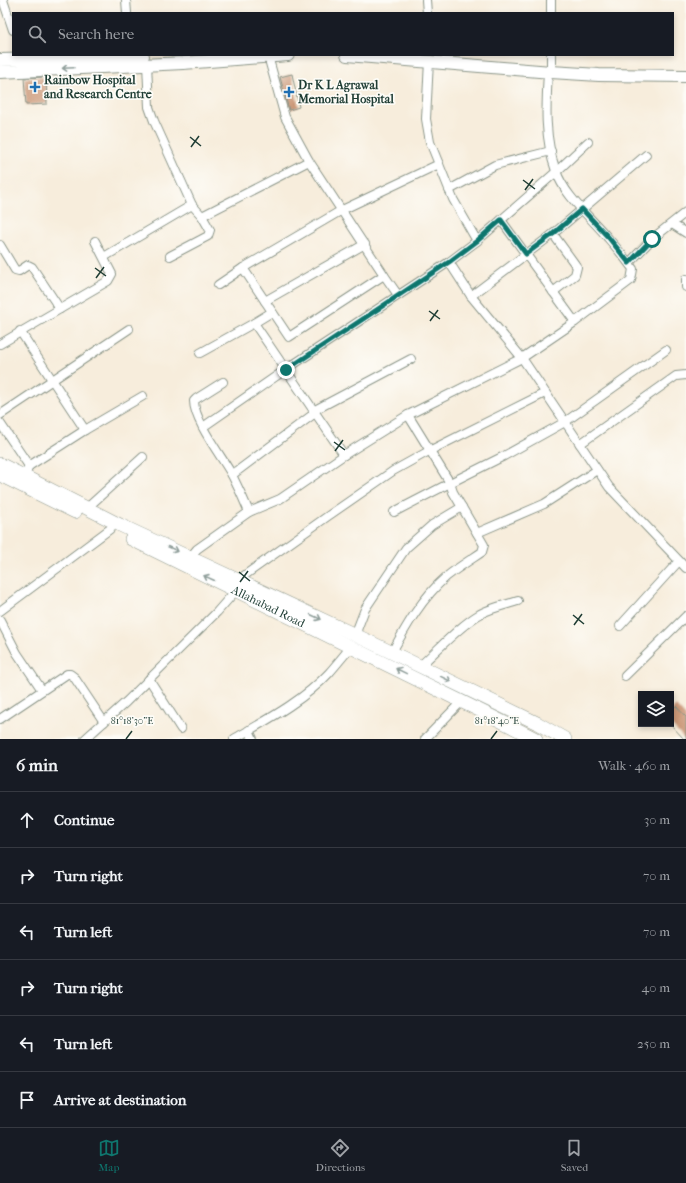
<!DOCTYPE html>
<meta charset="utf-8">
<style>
:root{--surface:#171b24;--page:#20242c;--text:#f1f3f6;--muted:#9ea1a6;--line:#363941;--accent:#0f766e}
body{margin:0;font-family:"IM FELL French Canon",serif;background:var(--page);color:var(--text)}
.controls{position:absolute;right:12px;bottom:12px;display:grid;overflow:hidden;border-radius:0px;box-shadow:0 2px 6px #0003}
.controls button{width:36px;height:36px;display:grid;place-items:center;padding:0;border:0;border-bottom:1px solid var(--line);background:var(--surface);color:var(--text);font:20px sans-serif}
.stop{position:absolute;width:12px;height:12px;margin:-9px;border:3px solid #0f766e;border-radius:50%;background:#fff}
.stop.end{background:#0f766e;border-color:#fff;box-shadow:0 1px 4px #0008}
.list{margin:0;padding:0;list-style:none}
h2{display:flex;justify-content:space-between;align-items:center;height:52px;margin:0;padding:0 16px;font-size:17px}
h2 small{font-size:13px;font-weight:400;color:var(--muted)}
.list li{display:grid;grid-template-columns:26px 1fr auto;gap:12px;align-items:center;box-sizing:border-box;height:56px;padding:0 16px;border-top:1px solid var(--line)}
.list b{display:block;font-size:15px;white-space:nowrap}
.list em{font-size:13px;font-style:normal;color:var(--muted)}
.icon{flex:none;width:22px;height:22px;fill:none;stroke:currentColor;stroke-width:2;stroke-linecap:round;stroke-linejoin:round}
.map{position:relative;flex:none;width:686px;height:739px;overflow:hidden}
.search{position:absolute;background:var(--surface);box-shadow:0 2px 6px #0003;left:12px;right:12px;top:12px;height:44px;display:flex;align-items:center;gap:10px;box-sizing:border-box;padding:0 14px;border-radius:0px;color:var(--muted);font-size:15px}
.sheet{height:388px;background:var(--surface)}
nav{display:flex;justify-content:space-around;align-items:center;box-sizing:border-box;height:56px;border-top:1px solid var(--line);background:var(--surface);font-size:11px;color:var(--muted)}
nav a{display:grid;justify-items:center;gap:2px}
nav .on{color:var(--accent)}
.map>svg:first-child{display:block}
.building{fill:#cb9878}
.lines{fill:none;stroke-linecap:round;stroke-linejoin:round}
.street-casing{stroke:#8b9588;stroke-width:10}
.secondary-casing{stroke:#8b9588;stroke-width:14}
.primary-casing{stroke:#8b9588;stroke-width:14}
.street{stroke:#fff;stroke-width:8}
.secondary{stroke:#fff;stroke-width:12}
.primary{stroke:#fff;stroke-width:13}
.oneway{stroke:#8f9e9a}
.route{stroke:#0f766e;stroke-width:5}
.ticks{fill:none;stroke:#1f3d34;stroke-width:1.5}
.poi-dot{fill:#1f6fb2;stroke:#fdfcf7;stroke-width:1.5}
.labels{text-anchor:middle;stroke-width:3.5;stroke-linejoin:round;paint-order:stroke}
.poi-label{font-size:12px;font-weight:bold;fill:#1f3d34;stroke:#fdfcf7;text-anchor:start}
.street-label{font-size:12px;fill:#1f3d34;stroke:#fdfcf7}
.ticks-label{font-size:10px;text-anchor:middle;fill:#1f3d34;stroke:#fdfcf7;stroke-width:3.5;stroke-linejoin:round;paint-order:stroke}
</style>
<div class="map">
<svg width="686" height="739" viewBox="0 0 686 739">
<rect width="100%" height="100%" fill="#fdfcf7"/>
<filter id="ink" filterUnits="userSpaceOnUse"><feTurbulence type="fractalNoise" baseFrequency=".025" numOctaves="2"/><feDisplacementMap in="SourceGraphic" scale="8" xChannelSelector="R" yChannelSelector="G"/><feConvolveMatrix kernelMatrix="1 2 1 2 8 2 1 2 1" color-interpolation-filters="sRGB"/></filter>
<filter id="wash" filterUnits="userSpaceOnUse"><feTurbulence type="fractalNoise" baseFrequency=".012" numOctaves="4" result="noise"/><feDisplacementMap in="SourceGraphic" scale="16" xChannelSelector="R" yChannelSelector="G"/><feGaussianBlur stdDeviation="0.9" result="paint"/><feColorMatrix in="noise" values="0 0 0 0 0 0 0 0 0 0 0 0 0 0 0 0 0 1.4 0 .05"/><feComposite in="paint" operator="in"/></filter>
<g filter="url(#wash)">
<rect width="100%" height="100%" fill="#f7eddc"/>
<g id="blocks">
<g class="building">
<polygon points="292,74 299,107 289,110 280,77"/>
<polygon points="46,77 47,104 26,105 24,78"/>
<polygon points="676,706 686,717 686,739 684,739 671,725 671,711"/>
</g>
</g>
</g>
<g filter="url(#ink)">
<use href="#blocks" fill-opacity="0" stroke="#8b9588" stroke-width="1"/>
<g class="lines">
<g class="street-casing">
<g id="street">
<polyline points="3,0 13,30"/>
<polyline points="126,0 127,13"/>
<polyline points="426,0 427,13"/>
<polyline points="551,13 551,0"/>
<polyline points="429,61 426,119 430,142 453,199 477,241"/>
<polyline points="147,64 149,107 154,121 192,205"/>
<polyline points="551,72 551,55"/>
<polyline points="449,190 495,165 551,151"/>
<polyline points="501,220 575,322"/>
<polyline points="672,224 686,233"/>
<polyline points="0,245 15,270 19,271 28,265 32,267 60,309"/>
<polyline points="170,256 208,236 210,230 202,216"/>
<polyline points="104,257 192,205 202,216 309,161"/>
<polyline points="449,262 471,296 522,358 609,487 686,568"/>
<polyline points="629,263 652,239 686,212"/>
<polyline points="243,268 289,337 384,275 309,161 285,117 268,56"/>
<polyline points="384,275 398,295"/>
<polyline points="686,279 686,287"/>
<polyline points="218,285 243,268 342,210 439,164"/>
<polyline points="553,292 575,275 577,267 553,234"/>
<polyline points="471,296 553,234 646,155"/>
<polyline points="265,301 365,244"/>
<polyline points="254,323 272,312"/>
<polyline points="20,331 85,430"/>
<polyline points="0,344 108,281 112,274 95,241"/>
<polyline points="200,353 254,323 344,455"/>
<polyline points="313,411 411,359"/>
<polyline points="0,415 129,329"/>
<polyline points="0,423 29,466 27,471"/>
<polyline points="203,427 285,370 449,262 477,241 556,172 588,142"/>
<polyline points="580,444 676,376 686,375"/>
<polyline points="29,466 85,430 143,396"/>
<polyline points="232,475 315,413"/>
<polyline points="87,508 143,457"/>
<path d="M249,512L280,499L344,455L408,415L522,358L575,322L631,280L633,269C625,258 617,248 608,238C591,217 565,197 556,171C544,138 546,106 548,72"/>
<polyline points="394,512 450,483 408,415"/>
<polyline points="477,533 544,504 597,470"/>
<path d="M187,561L197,549L249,512C244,500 238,487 232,475C222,457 194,421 194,401L196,399L223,382"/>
<polyline points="238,580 328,516 393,471 429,451 545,393"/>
<polyline points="0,611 110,529"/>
<polyline points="0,620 17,653 42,690"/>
<polyline points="620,626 679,561"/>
<polyline points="355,635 365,609 406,548 432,525 462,507"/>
<path d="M392,652C407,625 422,598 446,577C457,568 470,560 482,552L484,545L453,492L450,483L504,456L565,422L666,350"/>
<path d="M420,666C439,649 458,627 480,614C491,608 505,605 518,601"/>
<polyline points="625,676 686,616"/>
<polyline points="149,679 181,729"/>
<polyline points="0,719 67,674 70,674 74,677 104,722"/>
<polyline points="249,730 253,739"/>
<polyline points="85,739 126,702 217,612 238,588"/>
<path d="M234,739C267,720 303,701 329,673C337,664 344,655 351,647"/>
<polyline points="425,739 462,701"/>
</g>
</g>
<g class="secondary-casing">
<g id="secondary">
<polyline points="347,55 551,72 599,75 686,76"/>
<polyline points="0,60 143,56"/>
<polyline points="0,72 183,63 288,55"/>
</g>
</g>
<g class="primary-casing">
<g id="primary">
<polyline points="0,464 120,525 368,641 537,723 565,739"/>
<polyline points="0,475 75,512"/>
<path id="s1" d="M131,539L493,717L536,739"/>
</g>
</g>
<use href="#street" class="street"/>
<use href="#secondary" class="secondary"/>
<use href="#primary" class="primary"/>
</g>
<defs><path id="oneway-shaft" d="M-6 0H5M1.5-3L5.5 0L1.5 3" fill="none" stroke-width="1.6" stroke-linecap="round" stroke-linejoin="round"/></defs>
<g class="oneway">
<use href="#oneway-shaft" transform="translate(68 68) rotate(177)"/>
<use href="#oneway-shaft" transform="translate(173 549) rotate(25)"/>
<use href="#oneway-shaft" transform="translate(209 578) rotate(-155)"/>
<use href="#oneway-shaft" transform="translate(316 617) rotate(25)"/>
<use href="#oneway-shaft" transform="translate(401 671) rotate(-154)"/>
<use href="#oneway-shaft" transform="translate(446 679) rotate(26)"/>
</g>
</g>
<g class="lines" filter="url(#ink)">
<polyline class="route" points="286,370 449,262 477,241 501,220 526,254 553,234 582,209 609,238 629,263 652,239"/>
</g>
<path class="ticks" d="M190,137L201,146M191,147L199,136M523,180L535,189M525,190L533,179M95,268L106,276M96,278L104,267M429,311L440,319M430,321L438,310M334,442L345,450M335,451L343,440M239,572L250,581M240,582L248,571M573,615L584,624M574,625L582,614M126,739L132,731M491,739L497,731"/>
<g class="poi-dot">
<path d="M33 81h4v4h4v4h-4v4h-4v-4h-4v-4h4z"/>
<path d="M287 86h4v4h4v4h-4v4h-4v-4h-4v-4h4z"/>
</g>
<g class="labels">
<g class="poi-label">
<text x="44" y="84">Rainbow Hospital<tspan x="44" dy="14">and Research Centre</tspan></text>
<text x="298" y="89">Dr K L Agrawal<tspan x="298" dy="14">Memorial Hospital</tspan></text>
</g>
<g class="street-label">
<text dy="4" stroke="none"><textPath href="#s1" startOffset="153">Allahabad Road</textPath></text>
</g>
</g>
<g class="ticks-label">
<text x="132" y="724">81°18'30"E</text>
<text x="497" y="724">81°18'40"E</text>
</g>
</svg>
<div class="controls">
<button><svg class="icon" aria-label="layers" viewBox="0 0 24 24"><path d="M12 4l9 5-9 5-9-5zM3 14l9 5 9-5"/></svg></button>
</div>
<div class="stop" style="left:652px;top:239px"></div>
<div class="stop end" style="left:286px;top:370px"></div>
<div class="search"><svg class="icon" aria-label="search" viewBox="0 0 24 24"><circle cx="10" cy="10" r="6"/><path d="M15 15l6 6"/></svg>Search here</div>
</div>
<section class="sheet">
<h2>6 min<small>Walk · 460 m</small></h2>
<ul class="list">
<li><svg class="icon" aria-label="ahead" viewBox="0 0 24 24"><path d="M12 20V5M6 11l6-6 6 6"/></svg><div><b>Continue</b></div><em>30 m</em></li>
<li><svg class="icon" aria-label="right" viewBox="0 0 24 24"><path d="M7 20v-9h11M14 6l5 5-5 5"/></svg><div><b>Turn right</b></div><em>70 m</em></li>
<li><svg class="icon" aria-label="left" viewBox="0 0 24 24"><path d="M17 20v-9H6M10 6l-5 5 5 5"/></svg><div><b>Turn left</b></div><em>70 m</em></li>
<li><svg class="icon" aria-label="right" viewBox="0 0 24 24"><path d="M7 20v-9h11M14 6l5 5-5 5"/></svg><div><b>Turn right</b></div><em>40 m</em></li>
<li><svg class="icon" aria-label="left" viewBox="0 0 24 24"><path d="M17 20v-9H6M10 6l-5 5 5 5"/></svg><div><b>Turn left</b></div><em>250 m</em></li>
<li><svg class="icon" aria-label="arrive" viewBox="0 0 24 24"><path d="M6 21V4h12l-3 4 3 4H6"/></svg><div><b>Arrive at destination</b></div></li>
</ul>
</section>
<nav>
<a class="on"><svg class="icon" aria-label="map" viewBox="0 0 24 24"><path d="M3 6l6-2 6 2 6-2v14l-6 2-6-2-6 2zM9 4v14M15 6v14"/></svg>Map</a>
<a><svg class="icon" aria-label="directions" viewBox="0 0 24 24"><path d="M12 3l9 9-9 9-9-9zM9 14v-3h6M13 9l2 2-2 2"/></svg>Directions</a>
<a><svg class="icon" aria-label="saved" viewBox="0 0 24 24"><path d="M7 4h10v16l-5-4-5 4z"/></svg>Saved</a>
</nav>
